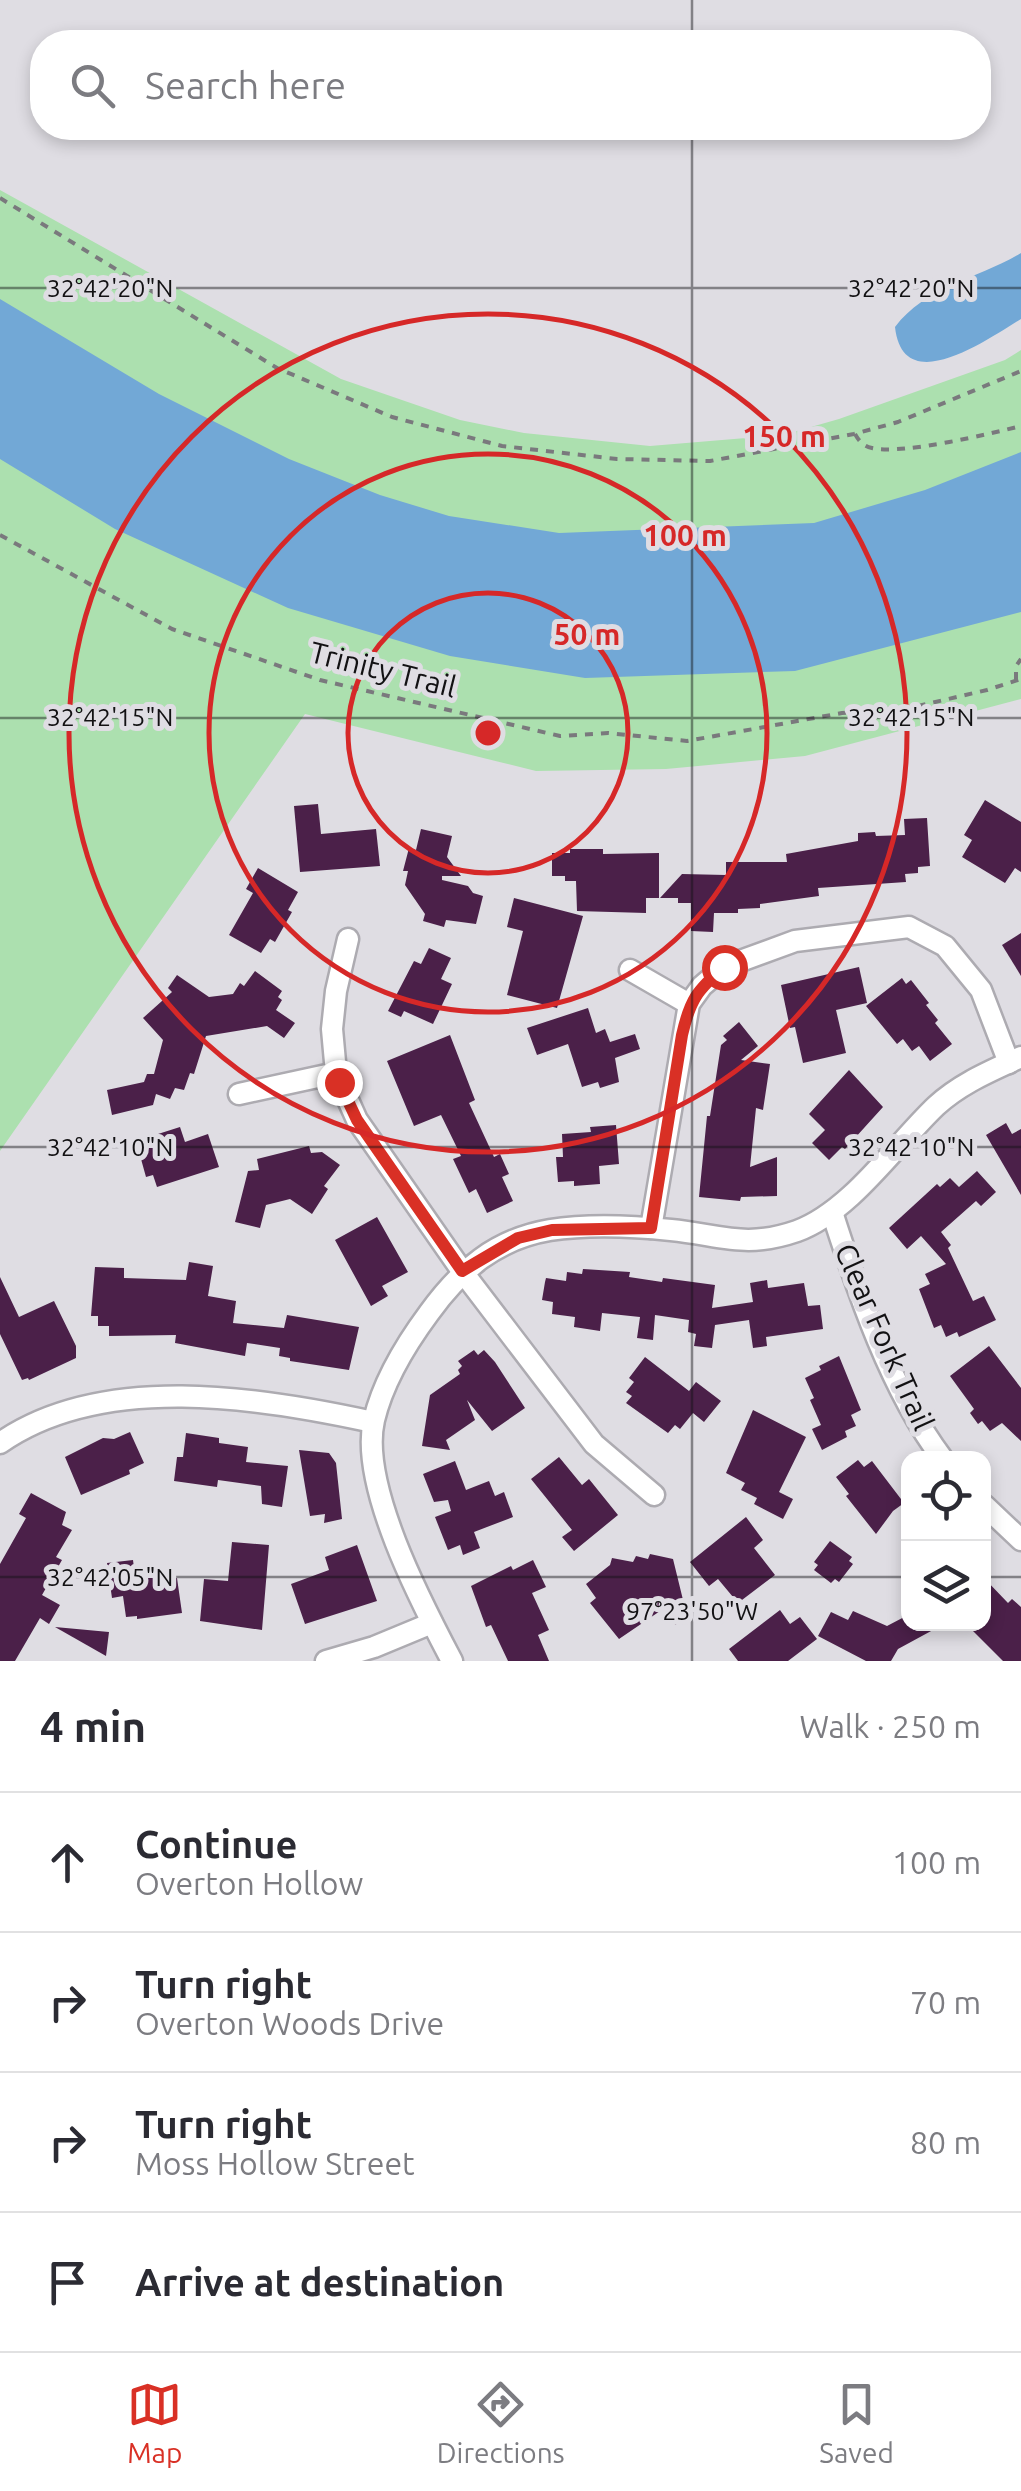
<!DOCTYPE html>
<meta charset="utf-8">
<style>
:root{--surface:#fff;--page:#f7f7f7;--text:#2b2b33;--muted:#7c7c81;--line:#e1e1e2;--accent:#d93025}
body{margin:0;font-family:Ubuntu,sans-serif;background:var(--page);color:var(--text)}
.controls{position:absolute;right:30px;bottom:30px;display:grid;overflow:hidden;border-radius:20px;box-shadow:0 5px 15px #0003}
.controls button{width:90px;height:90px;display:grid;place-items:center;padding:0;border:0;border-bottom:2px solid var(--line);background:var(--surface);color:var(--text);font:50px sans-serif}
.stop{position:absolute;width:30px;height:30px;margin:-22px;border:8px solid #d93025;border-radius:50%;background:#fff}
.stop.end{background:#d93025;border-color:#fff;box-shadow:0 2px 10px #0008}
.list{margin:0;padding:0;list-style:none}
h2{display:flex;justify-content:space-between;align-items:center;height:130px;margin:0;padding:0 40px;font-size:42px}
h2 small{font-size:32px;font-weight:400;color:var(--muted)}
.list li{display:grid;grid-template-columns:65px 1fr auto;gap:30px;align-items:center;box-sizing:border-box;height:140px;padding:0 40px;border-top:2px solid var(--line)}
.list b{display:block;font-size:38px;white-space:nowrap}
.list p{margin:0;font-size:32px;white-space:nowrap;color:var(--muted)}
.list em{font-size:32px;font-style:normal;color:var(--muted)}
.icon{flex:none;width:55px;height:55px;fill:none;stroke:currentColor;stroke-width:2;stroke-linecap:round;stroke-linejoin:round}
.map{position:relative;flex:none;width:1021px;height:1661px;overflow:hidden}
.search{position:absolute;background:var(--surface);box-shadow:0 5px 15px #0003;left:30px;right:30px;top:30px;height:110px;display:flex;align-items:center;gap:25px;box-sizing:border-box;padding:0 35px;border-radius:40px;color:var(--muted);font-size:38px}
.sheet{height:690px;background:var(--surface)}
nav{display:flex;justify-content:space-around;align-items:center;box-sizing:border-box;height:140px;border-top:2px solid var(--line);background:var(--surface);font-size:28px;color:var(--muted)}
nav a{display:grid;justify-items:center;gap:5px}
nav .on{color:var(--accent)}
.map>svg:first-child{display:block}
.green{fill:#ace0af}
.water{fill:#72a8d6}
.building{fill:#4b2049}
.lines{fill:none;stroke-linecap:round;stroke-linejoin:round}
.minor-casing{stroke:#adabb1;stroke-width:25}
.path{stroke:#7a797d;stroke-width:4;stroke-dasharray:8 8;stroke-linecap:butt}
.minor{stroke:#fff;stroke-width:20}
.route{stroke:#d93025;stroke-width:12}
.ticks{fill:none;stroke:#121113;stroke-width:2.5;stroke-opacity:0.45}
.ring{fill:none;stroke:#d62828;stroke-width:5}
.labels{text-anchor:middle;stroke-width:10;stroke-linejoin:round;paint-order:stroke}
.street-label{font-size:30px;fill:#121113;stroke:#dfdde3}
.ticks-label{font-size:25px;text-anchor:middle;fill:#121113;stroke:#dfdde3;stroke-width:10;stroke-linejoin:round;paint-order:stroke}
.centre{fill:#d62828;stroke:#dfdde3;stroke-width:5}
.ring-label{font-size:30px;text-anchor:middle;font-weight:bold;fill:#d62828;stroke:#dfdde3;stroke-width:10;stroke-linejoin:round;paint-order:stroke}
</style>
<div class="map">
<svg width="1021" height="1661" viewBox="0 0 1021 1661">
<rect width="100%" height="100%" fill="#dfdde3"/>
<polygon class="green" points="0,190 341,379 460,420 524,433 650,446 783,435 839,419 1005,360 1021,350 1021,699 805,756 666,769 536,771 305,714 0,1151"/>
<g class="water">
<path d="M1021,253V319C988,339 903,400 895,327C926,286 978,279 1021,253Z"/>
<polygon points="0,299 159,394 289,459 380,495 449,516 559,533 814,523 925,490 1021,452 1021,612 795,671 585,678 450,656 288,608 115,529 0,459"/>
</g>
<g class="building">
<polygon points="985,800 1021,822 1021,872 1015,868 1005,883 962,857 972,840 964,835"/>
<polygon points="318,804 321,834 376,829 380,866 300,872 294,806"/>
<polygon points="927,818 930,866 918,867 918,873 905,874 906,882 818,888 819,896 760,904 760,908 738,909 738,913 714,913 713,932 691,931 691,903 678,903 678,898 660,898 682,874 726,875 726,862 787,862 786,854 858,841 858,833 875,832 876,836 905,835 904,819"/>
<polygon points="421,829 452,836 447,857 461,876 442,876 442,880 468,886 473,893 483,896 476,924 446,920 444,927 423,921 425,914 405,885 408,871 403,871 409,848 416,850"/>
<polygon points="570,849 603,849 603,854 659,853 659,898 646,898 646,913 577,911 576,881 565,881 565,876 552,876 552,853 570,853"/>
<polygon points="258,868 298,892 288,910 292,912 275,942 270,939 261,953 229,935 253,893 246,889"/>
<polygon points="514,898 583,916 557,1008 507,995 523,931 507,927"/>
<polygon points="1021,933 1021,976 1002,945"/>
<polygon points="429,948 451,958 441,979 452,984 433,1024 404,1011 401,1017 388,1011 414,961 421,964"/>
<polygon points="859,967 867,1003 836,1010 846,1053 803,1063 795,1027 790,1028 781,985"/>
<polygon points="255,971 282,991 278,997 282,1000 276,1010 295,1023 284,1038 267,1026 206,1036 194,1074 190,1073 184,1090 175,1088 170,1099 156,1094 153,1105 112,1115 107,1090 144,1082 147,1074 154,1074 163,1040 143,1018 172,992 168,988 177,975 209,997 233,994 240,983 244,986"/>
<polygon points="902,978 906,984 911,980 929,1003 926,1005 938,1020 935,1023 952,1044 930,1061 919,1046 912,1051 903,1039 897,1044 866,1006"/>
<polygon points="588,1008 596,1033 605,1029 610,1042 635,1034 640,1049 615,1058 619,1082 600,1088 598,1082 582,1087 568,1044 537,1055 527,1028"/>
<polygon points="739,1022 758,1046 741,1060 770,1064 763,1110 756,1108 750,1167 777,1157 777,1196 741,1197 740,1201 699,1197 707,1116 710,1116 721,1045 727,1040 723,1036"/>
<polygon points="450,1035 475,1100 469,1103 494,1157 500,1154 509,1174 502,1177 513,1201 487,1213 476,1189 469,1193 453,1159 461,1156 441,1115 414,1126 387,1061"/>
<polygon points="849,1070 883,1107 845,1149 842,1147 829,1160 812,1143 825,1130 809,1114"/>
<polygon points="1006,1123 1012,1134 1021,1129 1021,1195 986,1135"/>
<polygon points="616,1125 619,1164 599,1166 600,1184 574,1186 574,1181 558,1182 556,1157 563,1157 562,1134 591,1132 590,1127"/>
<polygon points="180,1127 185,1142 208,1134 219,1167 157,1187 153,1175 146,1177 136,1141"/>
<polygon points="309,1146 311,1153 322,1152 340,1165 324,1186 328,1189 312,1214 290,1199 266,1205 260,1228 235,1222 248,1171 259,1170 257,1159"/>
<polygon points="977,1171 996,1192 981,1206 976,1201 941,1232 951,1245 948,1248 973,1301 984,1296 996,1320 959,1337 957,1332 946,1337 941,1325 934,1328 919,1289 930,1284 925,1274 946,1264 921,1236 907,1249 889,1228 937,1184 940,1187 950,1178 959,1187"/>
<polygon points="377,1217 408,1272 382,1286 388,1296 371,1306 335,1240"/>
<polygon points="189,1262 213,1266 208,1296 236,1301 233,1323 284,1328 287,1315 359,1327 349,1370 290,1361 290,1358 279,1356 280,1348 247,1343 245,1356 175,1343 176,1335 109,1336 109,1326 98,1326 98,1316 91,1316 95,1267 124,1268 124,1278 186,1280"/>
<polygon points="583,1269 630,1272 629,1277 662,1282 663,1278 715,1285 712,1308 753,1302 750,1283 767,1280 768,1288 804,1283 808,1306 820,1305 823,1329 766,1337 767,1346 753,1348 749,1320 715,1325 712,1348 694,1346 696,1334 688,1332 689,1320 655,1315 653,1340 637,1338 640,1317 602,1313 600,1331 574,1327 575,1317 552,1314 553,1302 542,1300 545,1282 546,1278 566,1281 567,1272 582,1274"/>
<polygon points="0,1277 19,1317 54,1301 76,1346 76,1358 29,1380 28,1378 22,1380 0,1334"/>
<polygon points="989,1346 1021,1388 1021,1441 1002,1423 990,1431 982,1421 978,1424 970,1413 974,1409 950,1376"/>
<polygon points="474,1350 478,1355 484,1350 495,1362 525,1408 492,1431 467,1400 475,1420 446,1440 450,1450 422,1446 430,1395 460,1374 458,1370 462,1366 458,1361"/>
<polygon points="839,1356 861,1410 851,1415 856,1426 845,1431 847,1437 822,1450 812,1429 821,1425 810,1400 814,1398 805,1378 821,1370 819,1366"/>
<polygon points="645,1357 689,1391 696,1382 721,1401 704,1422 693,1413 680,1429 675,1425 668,1433 626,1403 632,1396 626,1392 634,1382 629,1378"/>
<polygon points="753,1410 806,1437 779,1492 793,1499 783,1519 754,1504 757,1498 741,1490 745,1483 726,1473"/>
<polygon points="130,1432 144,1463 129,1470 130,1474 81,1495 65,1457 103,1438 114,1439"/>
<polygon points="186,1433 219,1438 219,1443 248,1447 246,1462 288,1466 282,1507 262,1504 261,1486 218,1480 217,1487 174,1481 177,1457 183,1457"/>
<polygon points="299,1450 329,1453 336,1463 342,1519 324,1523 325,1514 310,1516"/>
<polygon points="559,1457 582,1485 589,1479 618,1515 574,1551 562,1537 572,1530 531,1479"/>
<polygon points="858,1460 864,1467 872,1461 904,1503 893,1511 876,1534 846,1496 849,1494 836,1477"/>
<polygon points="455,1461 466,1490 489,1481 495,1496 504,1492 513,1517 474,1532 480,1548 463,1555 460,1545 448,1550 435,1517 451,1511 448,1500 434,1502 423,1474"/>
<polygon points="31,1493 66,1512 62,1525 72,1530 56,1557 62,1560 42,1595 60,1605 49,1624 40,1618 15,1661 0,1661 0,1564 26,1518 19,1514"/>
<polygon points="746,1517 763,1540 754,1548 775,1575 738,1603 718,1579 709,1586 690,1562"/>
<polygon points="830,1541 852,1557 849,1561 853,1564 839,1582 835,1579 831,1583 814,1570 818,1565 814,1562"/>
<polygon points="232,1542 269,1545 262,1630 200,1621 204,1579 228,1581"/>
<polygon points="357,1545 377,1601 305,1624 291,1584 329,1570 325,1557"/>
<polygon points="650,1554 673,1559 684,1604 691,1614 675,1625 663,1609 619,1639 590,1603 596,1598 586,1584 610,1565 612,1558 633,1562 636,1556 648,1559"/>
<polygon points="133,1560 135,1576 168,1571 169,1579 177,1578 182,1613 137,1619 137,1616 126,1617 123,1596 112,1598 107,1563"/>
<polygon points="533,1560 546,1587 532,1593 549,1630 538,1635 549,1661 508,1661 491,1625 486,1627 471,1586 511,1566 513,1570"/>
<polygon points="984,1578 1008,1603 1012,1599 1021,1607 1021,1661 1003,1661 966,1624 984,1624"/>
<polygon points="780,1610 790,1624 800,1617 817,1639 788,1661 738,1661 729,1649"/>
<polygon points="853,1611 887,1626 908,1615 908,1624 944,1624 898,1649 891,1661 866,1661 818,1636 831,1612 848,1620"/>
<polygon points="55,1627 109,1632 106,1656"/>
</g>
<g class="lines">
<g class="minor-casing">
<g id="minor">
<polyline points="348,939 336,991 332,1029 336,1073 357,1120 462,1271 594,1444 654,1495"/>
<polyline points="630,970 689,1004"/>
<polyline points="239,1094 336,1073"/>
<path d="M832,1212C858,1293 891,1390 942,1458"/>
<polyline points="651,1228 689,1004 702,986 724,967 795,941 909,927 945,946 981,990 1009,1063"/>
<path d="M0,1443C102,1372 259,1397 373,1422"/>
<polyline points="984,1505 1021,1540"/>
<polyline points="326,1661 374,1647 432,1623"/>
<path d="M452,1661C422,1604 359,1485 374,1420C383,1382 406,1344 429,1313C460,1270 496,1239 550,1230C588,1224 632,1226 671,1230C721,1235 745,1249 797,1231C851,1211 895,1145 936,1106C961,1083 991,1071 1021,1057"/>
</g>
</g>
<g class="path">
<polyline points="0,198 277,368 392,417 502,446 617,459 710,461 854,434 898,422 1021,371"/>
<path d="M855,434C859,441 863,446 872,448C902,455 989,434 1021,426"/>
<polyline points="0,535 172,629 320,680 560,736 608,733 687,741 842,713 918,706 987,690 1021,679"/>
<polyline points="1016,680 1016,666 1021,659"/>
</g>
<use href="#minor" class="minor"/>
</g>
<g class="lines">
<path class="route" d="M339,1082L357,1120L462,1271L518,1238L552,1230L651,1228L682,1035C690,1000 697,990 724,967"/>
</g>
<path class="ticks" d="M692,0V42M692,128V1661M0,288H1021M0,718H1021M0,1147H1021M0,1577H908M984,1577H1021"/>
<g class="ring">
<circle cx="488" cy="733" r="140"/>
<circle cx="488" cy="733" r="279"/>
<circle cx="488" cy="733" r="419"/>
</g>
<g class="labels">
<g class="street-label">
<text transform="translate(383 670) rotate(14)" y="10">Trinity Trail</text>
<text transform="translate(884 1337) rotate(66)" y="10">Clear Fork Trail</text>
</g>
</g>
<g class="ticks-label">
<text x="110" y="297">32°42'20"N</text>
<text x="911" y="297">32°42'20"N</text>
<text x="110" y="726">32°42'15"N</text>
<text x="911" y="726">32°42'15"N</text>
<text x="110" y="1156">32°42'10"N</text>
<text x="911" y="1156">32°42'10"N</text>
<text x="110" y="1586">32°42'05"N</text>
<text x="692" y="1620">97°23'50"W</text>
</g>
<circle cx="488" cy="733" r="15" class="centre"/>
<g class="ring-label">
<text x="784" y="447">150 m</text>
<text x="685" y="546">100 m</text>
<text x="587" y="645">50 m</text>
</g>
</svg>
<div class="controls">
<button><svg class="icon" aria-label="locate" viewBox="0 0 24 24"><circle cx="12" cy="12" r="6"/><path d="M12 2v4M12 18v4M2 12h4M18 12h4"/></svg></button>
<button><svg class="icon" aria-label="layers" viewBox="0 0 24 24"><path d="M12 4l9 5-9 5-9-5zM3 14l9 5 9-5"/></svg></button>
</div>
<div class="stop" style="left:724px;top:967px"></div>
<div class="stop end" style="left:339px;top:1082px"></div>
<div class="search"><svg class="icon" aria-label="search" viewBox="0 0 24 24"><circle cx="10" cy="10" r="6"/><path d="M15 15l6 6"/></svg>Search here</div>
</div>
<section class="sheet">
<h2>4 min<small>Walk · 250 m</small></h2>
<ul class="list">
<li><svg class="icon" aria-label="ahead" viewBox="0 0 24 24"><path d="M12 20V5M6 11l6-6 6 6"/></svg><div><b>Continue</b><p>Overton Hollow</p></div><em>100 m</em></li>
<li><svg class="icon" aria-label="right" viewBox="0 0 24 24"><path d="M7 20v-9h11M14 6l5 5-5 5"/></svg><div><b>Turn right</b><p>Overton Woods Drive</p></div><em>70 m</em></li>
<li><svg class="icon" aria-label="right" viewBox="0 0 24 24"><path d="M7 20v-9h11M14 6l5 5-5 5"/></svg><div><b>Turn right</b><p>Moss Hollow Street</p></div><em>80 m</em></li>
<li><svg class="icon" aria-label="arrive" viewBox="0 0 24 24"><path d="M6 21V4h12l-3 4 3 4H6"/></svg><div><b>Arrive at destination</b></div></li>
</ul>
</section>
<nav>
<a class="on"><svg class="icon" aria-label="map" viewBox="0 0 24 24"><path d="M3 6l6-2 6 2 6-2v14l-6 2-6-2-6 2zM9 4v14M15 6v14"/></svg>Map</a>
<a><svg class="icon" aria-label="directions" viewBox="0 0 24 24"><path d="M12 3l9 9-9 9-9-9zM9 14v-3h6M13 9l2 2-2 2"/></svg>Directions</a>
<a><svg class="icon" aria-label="saved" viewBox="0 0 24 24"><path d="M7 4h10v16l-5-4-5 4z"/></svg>Saved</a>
</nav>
